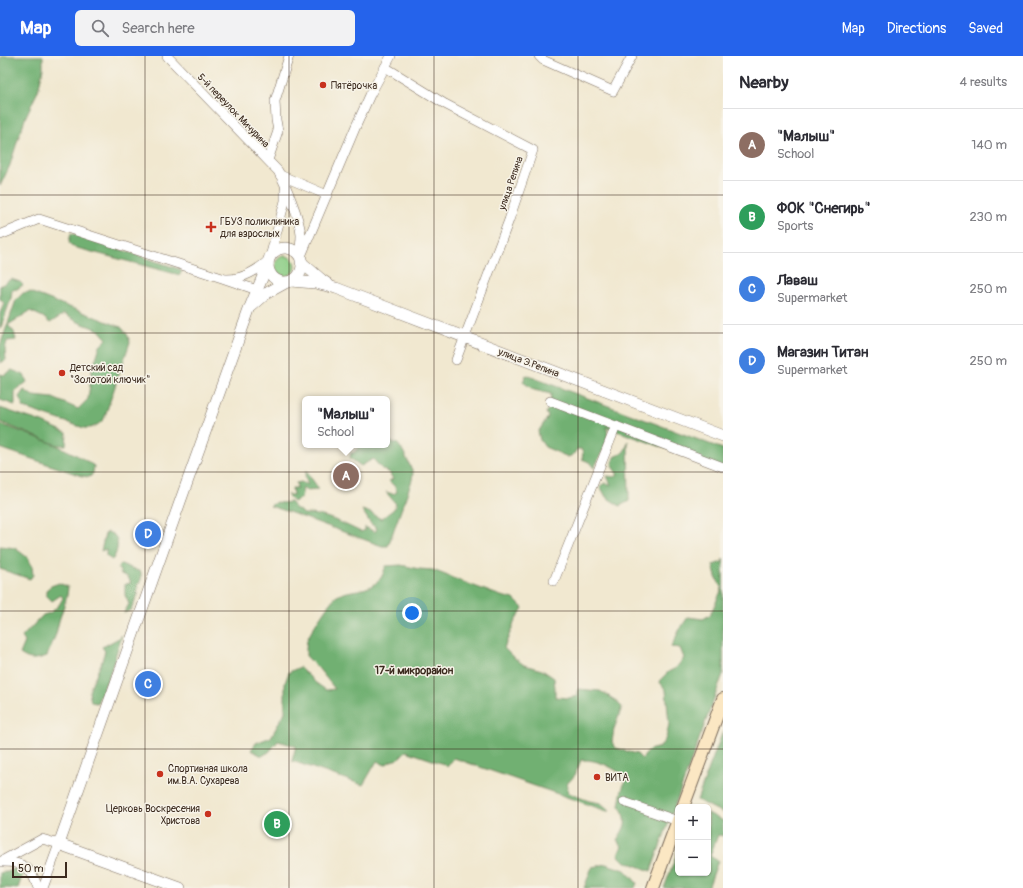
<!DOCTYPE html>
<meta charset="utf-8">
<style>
:root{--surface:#fff;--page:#f2f2f3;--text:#2b2b33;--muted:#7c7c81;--line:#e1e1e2;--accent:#2563eb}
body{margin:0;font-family:Pangolin,sans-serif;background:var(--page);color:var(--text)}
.controls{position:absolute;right:12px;bottom:12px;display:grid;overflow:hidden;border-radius:6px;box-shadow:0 1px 3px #0004}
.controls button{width:36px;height:36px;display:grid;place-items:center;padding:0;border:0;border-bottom:1px solid var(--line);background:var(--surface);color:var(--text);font:20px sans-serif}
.scale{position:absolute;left:12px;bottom:10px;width:55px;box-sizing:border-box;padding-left:4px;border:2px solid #3b2a1e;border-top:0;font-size:11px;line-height:14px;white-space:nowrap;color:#3b2a1e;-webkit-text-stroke:3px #f7f3e8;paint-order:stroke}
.you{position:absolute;left:412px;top:557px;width:14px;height:14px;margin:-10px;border:3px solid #fff;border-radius:50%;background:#1a73e8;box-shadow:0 0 0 6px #1a73e833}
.badge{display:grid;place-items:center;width:26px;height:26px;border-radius:50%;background:var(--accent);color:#fff;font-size:13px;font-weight:700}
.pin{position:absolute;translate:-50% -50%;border:2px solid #fff;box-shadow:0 1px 4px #0006}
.popup{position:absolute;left:302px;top:340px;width:88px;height:52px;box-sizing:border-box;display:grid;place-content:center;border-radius:6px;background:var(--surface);filter:drop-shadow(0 1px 3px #0005);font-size:13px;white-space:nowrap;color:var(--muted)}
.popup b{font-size:15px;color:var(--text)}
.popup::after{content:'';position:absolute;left:50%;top:100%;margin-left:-8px;border:8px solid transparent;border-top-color:var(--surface)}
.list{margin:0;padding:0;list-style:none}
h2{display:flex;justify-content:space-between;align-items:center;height:52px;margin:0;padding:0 16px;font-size:17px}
h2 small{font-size:13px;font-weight:400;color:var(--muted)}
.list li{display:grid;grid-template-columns:26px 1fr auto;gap:12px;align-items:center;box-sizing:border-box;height:72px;padding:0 16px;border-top:1px solid var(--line)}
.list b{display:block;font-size:15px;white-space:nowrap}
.list p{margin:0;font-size:13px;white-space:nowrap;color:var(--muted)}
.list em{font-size:13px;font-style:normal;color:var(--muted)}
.icon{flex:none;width:22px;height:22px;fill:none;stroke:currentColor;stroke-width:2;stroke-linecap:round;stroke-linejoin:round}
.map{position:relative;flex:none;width:723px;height:832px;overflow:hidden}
header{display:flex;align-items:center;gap:24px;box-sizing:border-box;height:56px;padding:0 20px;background:var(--accent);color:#fff}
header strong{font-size:19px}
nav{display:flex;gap:22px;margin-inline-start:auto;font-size:14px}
.search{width:280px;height:36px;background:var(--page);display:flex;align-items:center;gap:10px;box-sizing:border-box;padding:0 14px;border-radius:6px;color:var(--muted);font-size:15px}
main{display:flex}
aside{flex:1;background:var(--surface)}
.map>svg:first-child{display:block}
.green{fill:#8ccd85;stroke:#647c52}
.forest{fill:#71b072;stroke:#566d48}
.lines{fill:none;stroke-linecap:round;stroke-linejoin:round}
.minor-casing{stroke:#7b6c5c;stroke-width:10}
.tertiary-casing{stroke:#7b6c5c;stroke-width:12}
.secondary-casing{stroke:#7b6c5c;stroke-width:14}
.minor{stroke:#fff;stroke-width:9}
.tertiary{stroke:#fff;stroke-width:11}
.secondary{stroke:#fbe7c3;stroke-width:12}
.grid{fill:none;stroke:#3b2a1e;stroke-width:1;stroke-opacity:0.55}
.poi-dot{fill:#c8321e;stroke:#f7f3e8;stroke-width:1.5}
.labels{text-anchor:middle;stroke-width:3;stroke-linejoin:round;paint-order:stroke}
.poi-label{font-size:10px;fill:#3b2a1e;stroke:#f7f3e8;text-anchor:start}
.street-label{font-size:10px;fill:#3b2a1e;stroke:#f7f3e8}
.neighbourhood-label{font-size:11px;font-weight:bold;fill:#3b2a1e;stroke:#f7f3e8}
</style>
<header>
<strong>Map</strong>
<div class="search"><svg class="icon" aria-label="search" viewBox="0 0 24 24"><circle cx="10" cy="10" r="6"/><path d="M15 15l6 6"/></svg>Search here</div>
<nav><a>Map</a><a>Directions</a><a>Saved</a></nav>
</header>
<main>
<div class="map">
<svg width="723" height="832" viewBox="0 0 723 832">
<rect width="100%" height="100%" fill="#f7f3e8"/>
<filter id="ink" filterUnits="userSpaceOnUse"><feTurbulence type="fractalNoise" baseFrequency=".025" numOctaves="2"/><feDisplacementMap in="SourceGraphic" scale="8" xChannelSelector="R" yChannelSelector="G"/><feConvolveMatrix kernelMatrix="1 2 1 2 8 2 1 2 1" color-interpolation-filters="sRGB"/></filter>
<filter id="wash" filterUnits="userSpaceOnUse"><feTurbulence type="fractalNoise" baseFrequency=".012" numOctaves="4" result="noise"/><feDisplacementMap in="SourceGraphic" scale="16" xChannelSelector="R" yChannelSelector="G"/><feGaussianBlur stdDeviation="0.9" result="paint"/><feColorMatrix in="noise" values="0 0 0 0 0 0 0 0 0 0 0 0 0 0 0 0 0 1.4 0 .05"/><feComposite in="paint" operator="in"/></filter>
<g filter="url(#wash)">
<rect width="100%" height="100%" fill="#f1e8d0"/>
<circle class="green" cx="285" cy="210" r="10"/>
<g class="forest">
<polygon points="2,0 43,0 43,13 38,35 26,60 18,83 10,109 0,130 0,4"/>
<polygon points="71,177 182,214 180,219 73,191 69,187"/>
<polygon points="11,223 20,226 23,229 17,233 12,234 11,242 0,274 0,258 4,246 0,243 0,230"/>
<path d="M30,236L121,271L127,278L130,286L104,363C98,369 93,373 84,372L24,352L19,341L24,334L33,340L53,342L78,353L88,343L92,314L100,290L107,283L99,274L78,266L64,258L50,267L43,261L30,255L8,269L14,276L16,284L7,285L5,293L6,304L0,307V290L16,244L23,237Z"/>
<polygon points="12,314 24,319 27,326 15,335 15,349 0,344 0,318 4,319"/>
<path d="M526,319L723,393V413L606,371C612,381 599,402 594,412L589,406L582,403L583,397L581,393H577L573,399L568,401L545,391L540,384L538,376L548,361L546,356L550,351L551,338L534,334L523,326Z"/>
<polygon points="0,352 42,366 67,377 66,389 58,389 52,387 0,366"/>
<path d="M0,368C32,380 66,390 94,410L93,417L90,421L82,420L0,392Z"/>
<path d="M387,385L397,387L403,395L413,416L412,424L388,490H382L286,455L270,450L276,446L282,447L290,446L294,451L304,458C324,457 344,468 361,476L365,474V471L375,476L377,472L371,468L362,454L371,457L381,463L394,453L396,448L386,436L393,438L397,436L395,431L389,425L393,423L389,416L383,414L373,403L361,410L350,402L351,397H354L360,389H387Z"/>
<path d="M628,385L629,445L620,450L606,441L600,430L605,427L611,429L607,420L614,421L618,419L612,410L614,401C623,398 626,395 628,385Z"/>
<polygon points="306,415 319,433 305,434 303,432 301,442 294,446 287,439 293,439 292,432 297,432 296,427 301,426 308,429 305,421"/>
<path d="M108,476C110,477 112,478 114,479C120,485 117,499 112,504L106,500V493L101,495L105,478Z"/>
<polygon points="0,490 15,492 28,502 32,510 33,519 30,523 0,513"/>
<path d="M723,503V618L651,815L624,805L618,799L622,790L617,784C625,771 630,764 619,750C621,740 621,731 628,722C613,712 599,703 581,704L575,719L567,728L568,737L589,745L601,747L610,755H607L454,702L447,711L444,708L406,695L398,703L391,705L385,709L377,705L363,729L292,705L296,690L278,685L269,696L262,700L251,694L256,687L271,681L285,656V627L289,616L300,611L316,627L326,634L335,633L319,613L306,600C306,595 306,589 307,584C311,575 329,545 337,540C350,532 368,537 379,524C383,521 384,514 386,510L401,509L419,513L433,514L458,524L501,540L514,543L523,552L514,567L504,592L512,600L524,609L542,614L554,622L555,632V641L568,642L578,640V633L600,635L612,642L622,651L614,673L612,686L616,692L637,698L642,703L649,694L660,691L666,682L669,668L666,634L659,625L668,616L676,612L684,602L680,592L671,591L680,573L688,561L703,563L710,559L722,533L716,521L713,509L722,506Z"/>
<polygon points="121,508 141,516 141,524 138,529 137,539 131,554 124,557 129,548 125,539 125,528 131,527 128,521 121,518 118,511"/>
<path d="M59,527L68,531L67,540L59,565L56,578L47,600C35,604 30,605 20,598L25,586L22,581L43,559L50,557L59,549L63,542L61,539L52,545L46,539V534L51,530Z"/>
<polygon points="122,579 109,620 97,647 91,646 89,636 92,627 101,608 105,595 102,591 119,582"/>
<polygon points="723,675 723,757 697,744"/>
<polygon points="708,757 723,765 723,780 718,779 710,800 718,805 708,832 664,832 678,795 678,817 708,817"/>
<polygon points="606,808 625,814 637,827 635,832 584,832 592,811"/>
<polygon points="15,813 24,815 18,832 0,832 0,817"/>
</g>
</g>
<g filter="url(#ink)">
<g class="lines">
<g class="minor-casing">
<g id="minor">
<path d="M167,0L278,115C286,129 300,163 301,179C301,186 300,193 299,200"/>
<polyline points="539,0 543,4 613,35 632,0"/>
<polyline points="385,11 445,48 533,94 509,164 456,304"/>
<polyline points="268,104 278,75 276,64 275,45 289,0"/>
<polyline points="280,119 327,139"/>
<polyline points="0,179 39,163 222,222 257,234"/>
<polyline points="301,200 356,70 370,39 391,0"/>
<polyline points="270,201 285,145 285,134"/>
<path d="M227,223C244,223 257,214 269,204"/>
<polyline points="550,345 723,411"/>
<polyline points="554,525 616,370"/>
<polyline points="624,746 678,765"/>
<polyline points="0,806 42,783 59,788 43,832"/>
<path d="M3,806C24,806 31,811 38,832"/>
</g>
</g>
<g class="tertiary-casing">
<g id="tertiary">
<circle cx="285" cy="209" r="17"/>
<polyline points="301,206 322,224 328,228"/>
<polyline points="291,225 315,227 336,232 723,380"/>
<polyline points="252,250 267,237 287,226"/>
<polyline points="180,832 59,788 180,446 250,251 268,208"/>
</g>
</g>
<g class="secondary-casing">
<g id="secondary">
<polyline points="683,751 723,643"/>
<polyline points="653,832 678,764"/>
</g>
</g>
<use href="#minor" class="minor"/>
<use href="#tertiary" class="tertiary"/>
<use href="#secondary" class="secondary"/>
</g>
</g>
<path class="grid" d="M145,0V832M289,0V832M434,0V832M578,0V832M0,139H723M0,277H723M0,416H723M0,555H723M0,693H723"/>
<g class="poi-dot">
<circle cx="323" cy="29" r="4"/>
<path d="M209 165h4v4h4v4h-4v4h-4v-4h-4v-4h4z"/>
<circle cx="62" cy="317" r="4"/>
<circle cx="160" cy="718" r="4"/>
<circle cx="597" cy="721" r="4"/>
<circle cx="208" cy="758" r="4"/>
</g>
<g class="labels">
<g class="poi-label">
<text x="331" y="33">Пятёрочка</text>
<text x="220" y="169">ГБУЗ поликлиника<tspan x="220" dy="12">для взрослых</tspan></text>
<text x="70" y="315">Детский сад<tspan x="70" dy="12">"Золотой ключик"</tspan></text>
<text x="168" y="716">Спортивная школа<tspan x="168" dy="12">им.В.А. Сухарева</tspan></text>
<text x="605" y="725">ВИТА</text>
<text x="200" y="756" text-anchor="end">Церковь Воскресения<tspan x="200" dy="12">Христова</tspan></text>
</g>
<g class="street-label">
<text transform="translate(234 54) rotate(46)" y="4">5-й переулок Мичурина</text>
<text transform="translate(510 127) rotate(-71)" y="4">улица Репина</text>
<text transform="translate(529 306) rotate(21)" y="4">улица Э.Репина</text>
</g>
<g class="neighbourhood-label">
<text x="414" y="618">17-й микрорайон</text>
</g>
</g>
</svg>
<div class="controls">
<button>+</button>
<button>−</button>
</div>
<div class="scale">50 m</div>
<div class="you"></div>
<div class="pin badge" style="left:346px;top:420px;background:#8d6e63">A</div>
<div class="popup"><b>&quot;Малыш&quot;</b>School</div>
<div class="pin badge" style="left:277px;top:768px;background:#2e9e5b">B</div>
<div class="pin badge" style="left:148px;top:628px;background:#3f7fe0">C</div>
<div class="pin badge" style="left:148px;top:478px;background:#3f7fe0">D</div>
</div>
<aside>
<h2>Nearby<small>4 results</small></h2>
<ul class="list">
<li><span class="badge" style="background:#8d6e63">A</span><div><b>&quot;Малыш&quot;</b><p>School</p></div><em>140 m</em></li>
<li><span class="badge" style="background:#2e9e5b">B</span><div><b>ФОК &quot;Снегирь&quot;</b><p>Sports</p></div><em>230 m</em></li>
<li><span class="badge" style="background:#3f7fe0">C</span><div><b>Лаваш</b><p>Supermarket</p></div><em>250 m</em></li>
<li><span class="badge" style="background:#3f7fe0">D</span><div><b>Магазин Титан</b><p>Supermarket</p></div><em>250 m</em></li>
</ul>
</aside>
</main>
